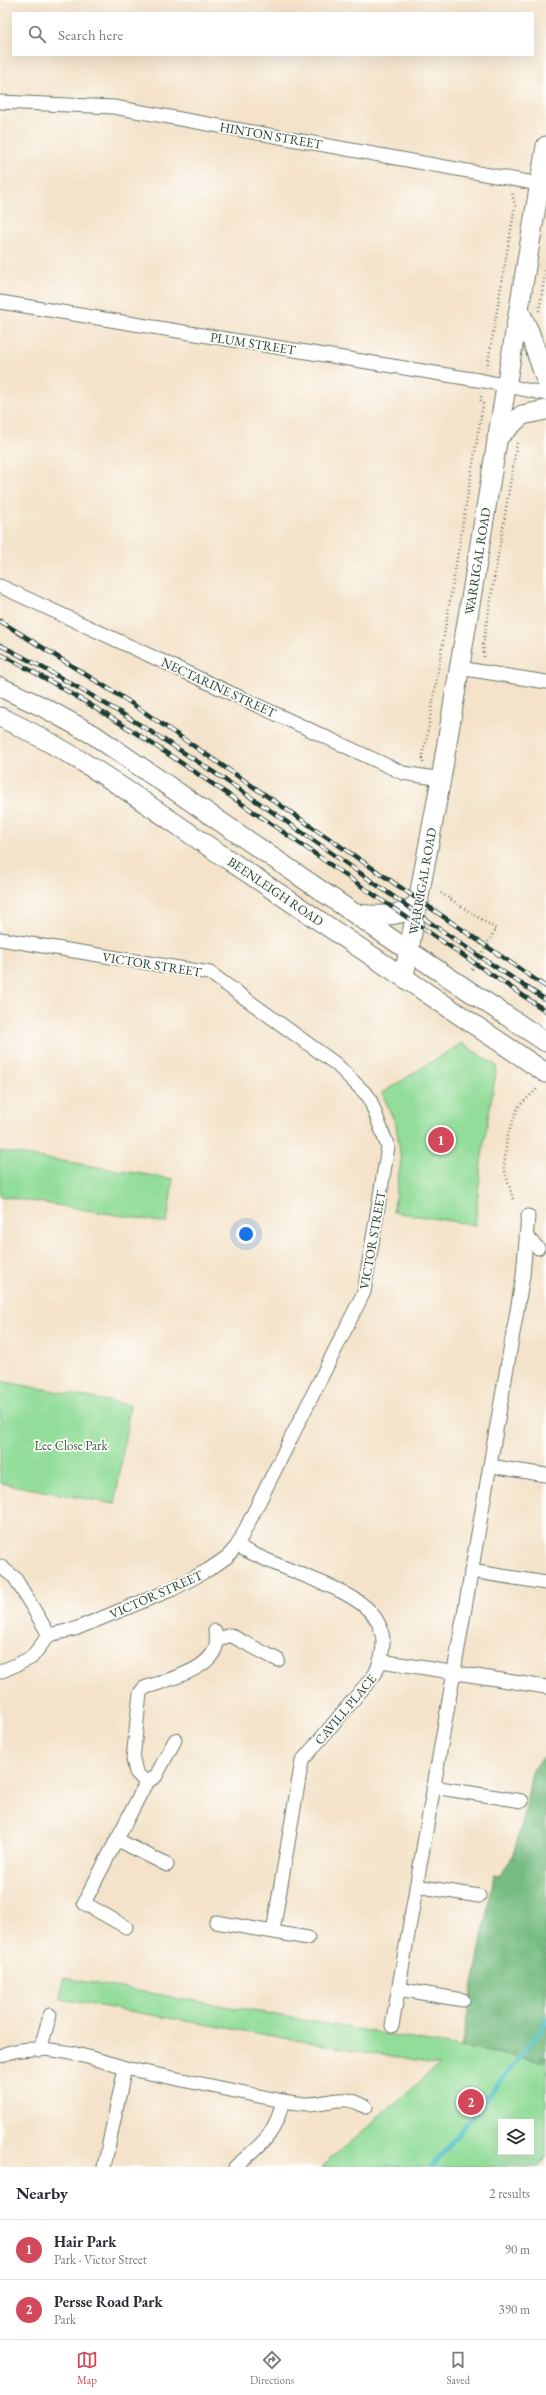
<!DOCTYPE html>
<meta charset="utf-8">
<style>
:root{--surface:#fff;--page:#f7f7f7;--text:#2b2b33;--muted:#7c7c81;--line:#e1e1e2;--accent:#d1495b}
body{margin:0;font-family:"EB Garamond",serif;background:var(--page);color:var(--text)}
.controls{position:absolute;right:12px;bottom:12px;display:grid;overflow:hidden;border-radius:0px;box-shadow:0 4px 16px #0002}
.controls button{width:36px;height:36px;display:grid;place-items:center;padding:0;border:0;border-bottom:1px solid var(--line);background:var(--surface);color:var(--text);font:20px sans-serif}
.you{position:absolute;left:246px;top:1234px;width:14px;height:14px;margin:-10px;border:3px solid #fff;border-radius:50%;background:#1a73e8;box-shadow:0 0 0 6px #1a73e833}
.badge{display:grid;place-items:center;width:26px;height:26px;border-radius:50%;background:var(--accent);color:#fff;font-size:13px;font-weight:700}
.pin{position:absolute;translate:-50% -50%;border:2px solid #fff;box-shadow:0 1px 4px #0006}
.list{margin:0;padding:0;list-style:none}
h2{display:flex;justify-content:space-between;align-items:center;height:52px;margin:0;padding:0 16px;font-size:17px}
h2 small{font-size:13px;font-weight:400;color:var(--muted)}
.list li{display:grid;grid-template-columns:26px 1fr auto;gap:12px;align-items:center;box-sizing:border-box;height:60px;padding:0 16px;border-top:1px solid var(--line)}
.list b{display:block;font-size:15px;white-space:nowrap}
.list p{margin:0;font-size:13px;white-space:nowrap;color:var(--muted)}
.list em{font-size:13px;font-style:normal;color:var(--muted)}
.icon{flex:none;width:22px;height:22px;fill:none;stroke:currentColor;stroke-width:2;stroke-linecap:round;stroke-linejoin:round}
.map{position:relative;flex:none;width:546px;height:2167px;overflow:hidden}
.search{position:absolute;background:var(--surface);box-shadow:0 4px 16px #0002;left:12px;right:12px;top:12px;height:44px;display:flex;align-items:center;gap:10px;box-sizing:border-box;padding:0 14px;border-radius:0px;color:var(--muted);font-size:15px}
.sheet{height:172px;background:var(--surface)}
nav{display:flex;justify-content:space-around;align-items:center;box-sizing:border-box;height:56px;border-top:1px solid var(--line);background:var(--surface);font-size:11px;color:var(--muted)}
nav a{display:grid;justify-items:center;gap:2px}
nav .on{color:var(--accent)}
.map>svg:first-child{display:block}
.green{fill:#92dd99;stroke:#588d66;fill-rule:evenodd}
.forest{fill:#75bc81;stroke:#4a7c5a}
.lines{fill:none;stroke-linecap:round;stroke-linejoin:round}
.stream{stroke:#54c2ca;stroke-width:4.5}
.street-casing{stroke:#6a7768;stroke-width:15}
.secondary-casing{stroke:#6a7768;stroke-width:21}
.path{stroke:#6a7768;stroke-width:2.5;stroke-dasharray:1 3;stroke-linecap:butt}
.street{stroke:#fff;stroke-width:13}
.secondary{stroke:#fff;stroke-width:19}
.rail-casing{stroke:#1f3d34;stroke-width:4.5}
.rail{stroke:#fdfcf7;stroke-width:3;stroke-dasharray:9;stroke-linecap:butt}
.labels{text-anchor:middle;stroke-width:3.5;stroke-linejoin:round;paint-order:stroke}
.street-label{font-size:13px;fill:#1f3d34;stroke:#fdfcf7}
.park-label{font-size:13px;fill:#365d48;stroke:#fdfcf7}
</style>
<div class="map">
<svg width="546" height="2167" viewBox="0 0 546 2167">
<rect width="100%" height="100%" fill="#fdfcf7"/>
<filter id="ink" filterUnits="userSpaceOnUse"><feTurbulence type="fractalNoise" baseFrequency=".025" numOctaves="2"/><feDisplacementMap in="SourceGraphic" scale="8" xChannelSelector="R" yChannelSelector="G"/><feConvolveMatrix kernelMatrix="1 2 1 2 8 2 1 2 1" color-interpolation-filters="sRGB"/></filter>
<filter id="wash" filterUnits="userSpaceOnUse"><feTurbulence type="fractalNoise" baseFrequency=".012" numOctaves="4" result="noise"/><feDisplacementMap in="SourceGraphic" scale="16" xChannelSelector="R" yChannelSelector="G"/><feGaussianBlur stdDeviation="0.9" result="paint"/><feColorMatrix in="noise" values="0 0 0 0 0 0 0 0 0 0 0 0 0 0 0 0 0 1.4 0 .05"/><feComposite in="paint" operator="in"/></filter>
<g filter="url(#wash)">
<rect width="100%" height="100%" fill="#f4e3ca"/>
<g class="green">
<polygon points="462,1043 497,1066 482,1155 475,1225 393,1212 401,1161 396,1125 382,1093"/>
<polygon points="0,1151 173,1179 167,1223 0,1196"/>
<polygon points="0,1381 130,1405 115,1504 0,1483"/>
<path d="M63,1978L546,2062V2158L538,2167H321L439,2065L60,1999ZM501,2122H531V2152H501Z"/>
</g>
<polygon class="forest" points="546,1754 546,2062 461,2047 494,1875 499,1876 512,1858 523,1820 532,1771"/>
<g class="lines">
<polyline class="stream" points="432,2167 541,2030 546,2019"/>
</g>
</g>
<g filter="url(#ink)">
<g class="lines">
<g class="street-casing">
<g id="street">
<polyline points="0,102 114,107 539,184"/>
<polyline points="0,302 484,381 546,394"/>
<polyline points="0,586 403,773 441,779"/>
<polyline points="459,668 546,682"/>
<polyline points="0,939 210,973 336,1064 369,1097 388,1147 364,1292 237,1546 227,1557 208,1570 173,1589 75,1629 49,1635 31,1658 0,1672"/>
<polyline points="526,1236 538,1248"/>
<polyline points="490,1466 546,1475"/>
<path d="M237,1546C257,1556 277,1565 298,1573C344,1592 405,1610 375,1674L302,1761L273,1931"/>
<polyline points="0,1566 15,1578 49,1635"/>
<polyline points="471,1571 546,1583"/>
<polyline points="218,1640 230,1635 278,1660"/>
<polyline points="381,1661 546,1687"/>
<polyline points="146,1783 156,1776 175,1740"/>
<polyline points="433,1787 522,1801"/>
<polyline points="118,1840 167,1865"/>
<polyline points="416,1886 479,1896"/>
<polyline points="216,1922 308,1938"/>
<path d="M126,1927L84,1903L146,1783L136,1772L133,1759L140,1693L144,1688C169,1679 227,1667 215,1631"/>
<polyline points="398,1989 463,2000"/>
<polyline points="392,2026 523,1276 528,1216"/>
<polyline points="40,2050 50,2015"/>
<path d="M0,2056C34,2039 91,2057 125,2068"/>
<path d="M283,2101C291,2102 300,2104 308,2104C332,2103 343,2093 366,2107"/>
<path d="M104,2167L125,2068L283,2101C273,2139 262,2143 235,2167"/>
</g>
</g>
<g class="secondary-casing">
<g id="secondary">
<polyline points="519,310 529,331 546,380"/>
<polyline points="497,438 522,415 546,410"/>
<polyline points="0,687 43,707 94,735 409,951 546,1042"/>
<path d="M0,717C76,752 145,803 214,850C325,924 436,998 546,1073"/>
<path d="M357,914C377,916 405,918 419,902"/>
<polyline points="404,976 441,779 546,146"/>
</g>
</g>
<g class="path">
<polyline points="539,311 546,268"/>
<polyline points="487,368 515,206 512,192"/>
<polyline points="484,657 483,645 517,443"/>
<polyline points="423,763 423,751 426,742 483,404 480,399 482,395"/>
<polyline points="441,893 496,929 471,971"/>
<polyline points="513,1199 504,1168 507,1137 518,1107 538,1088"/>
<polyline points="540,2061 546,2059"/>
</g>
<use href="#street" class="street"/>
<use href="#secondary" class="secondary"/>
<g class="rail-casing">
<g id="rail">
<polyline points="0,621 128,701 546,987"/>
<path d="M0,645C148,721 283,819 418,914C460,944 503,972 546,1000"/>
<path d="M0,654C112,712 214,785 318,856C393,909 470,960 546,1011"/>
</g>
</g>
<use href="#rail" class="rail"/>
</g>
</g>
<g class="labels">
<g class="street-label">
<text transform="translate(271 135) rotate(10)" y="5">HINTON STREET</text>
<text transform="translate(253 343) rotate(9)" y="5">PLUM STREET</text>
<text transform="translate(477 561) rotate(-81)" y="5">WARRIGAL ROAD</text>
<text transform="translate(219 687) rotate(25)" y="5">NECTARINE STREET</text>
<text transform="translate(422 881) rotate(-80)" y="5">WARRIGAL ROAD</text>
<text transform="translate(276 891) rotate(34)" y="5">BEENLEIGH ROAD</text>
<text transform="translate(152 964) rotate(9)" y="5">VICTOR STREET</text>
<text transform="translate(372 1240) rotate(-80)" y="5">VICTOR STREET</text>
<text transform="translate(156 1594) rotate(-24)" y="5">VICTOR STREET</text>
<text transform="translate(345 1709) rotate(-50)" y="5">CAVILL PLACE</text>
</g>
<g class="park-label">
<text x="71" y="1450">Lee Close Park</text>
</g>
</g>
</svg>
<div class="controls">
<button><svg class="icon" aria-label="layers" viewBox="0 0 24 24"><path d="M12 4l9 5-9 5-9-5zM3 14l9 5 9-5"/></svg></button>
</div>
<div class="you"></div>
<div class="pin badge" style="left:441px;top:1140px">1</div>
<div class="pin badge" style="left:471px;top:2102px">2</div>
<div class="search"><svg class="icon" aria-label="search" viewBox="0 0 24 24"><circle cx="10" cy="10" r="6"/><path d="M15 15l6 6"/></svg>Search here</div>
</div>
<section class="sheet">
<h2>Nearby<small>2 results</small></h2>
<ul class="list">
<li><span class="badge">1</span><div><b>Hair Park</b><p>Park · Victor Street</p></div><em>90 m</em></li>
<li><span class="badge">2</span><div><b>Persse Road Park</b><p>Park</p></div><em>390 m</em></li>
</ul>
</section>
<nav>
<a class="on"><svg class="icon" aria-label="map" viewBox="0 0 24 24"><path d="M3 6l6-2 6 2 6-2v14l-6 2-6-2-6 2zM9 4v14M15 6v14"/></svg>Map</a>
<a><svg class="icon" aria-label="directions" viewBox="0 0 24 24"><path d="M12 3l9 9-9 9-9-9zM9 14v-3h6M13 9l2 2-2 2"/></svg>Directions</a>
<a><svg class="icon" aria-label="saved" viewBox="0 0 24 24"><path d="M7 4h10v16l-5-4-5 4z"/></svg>Saved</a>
</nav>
